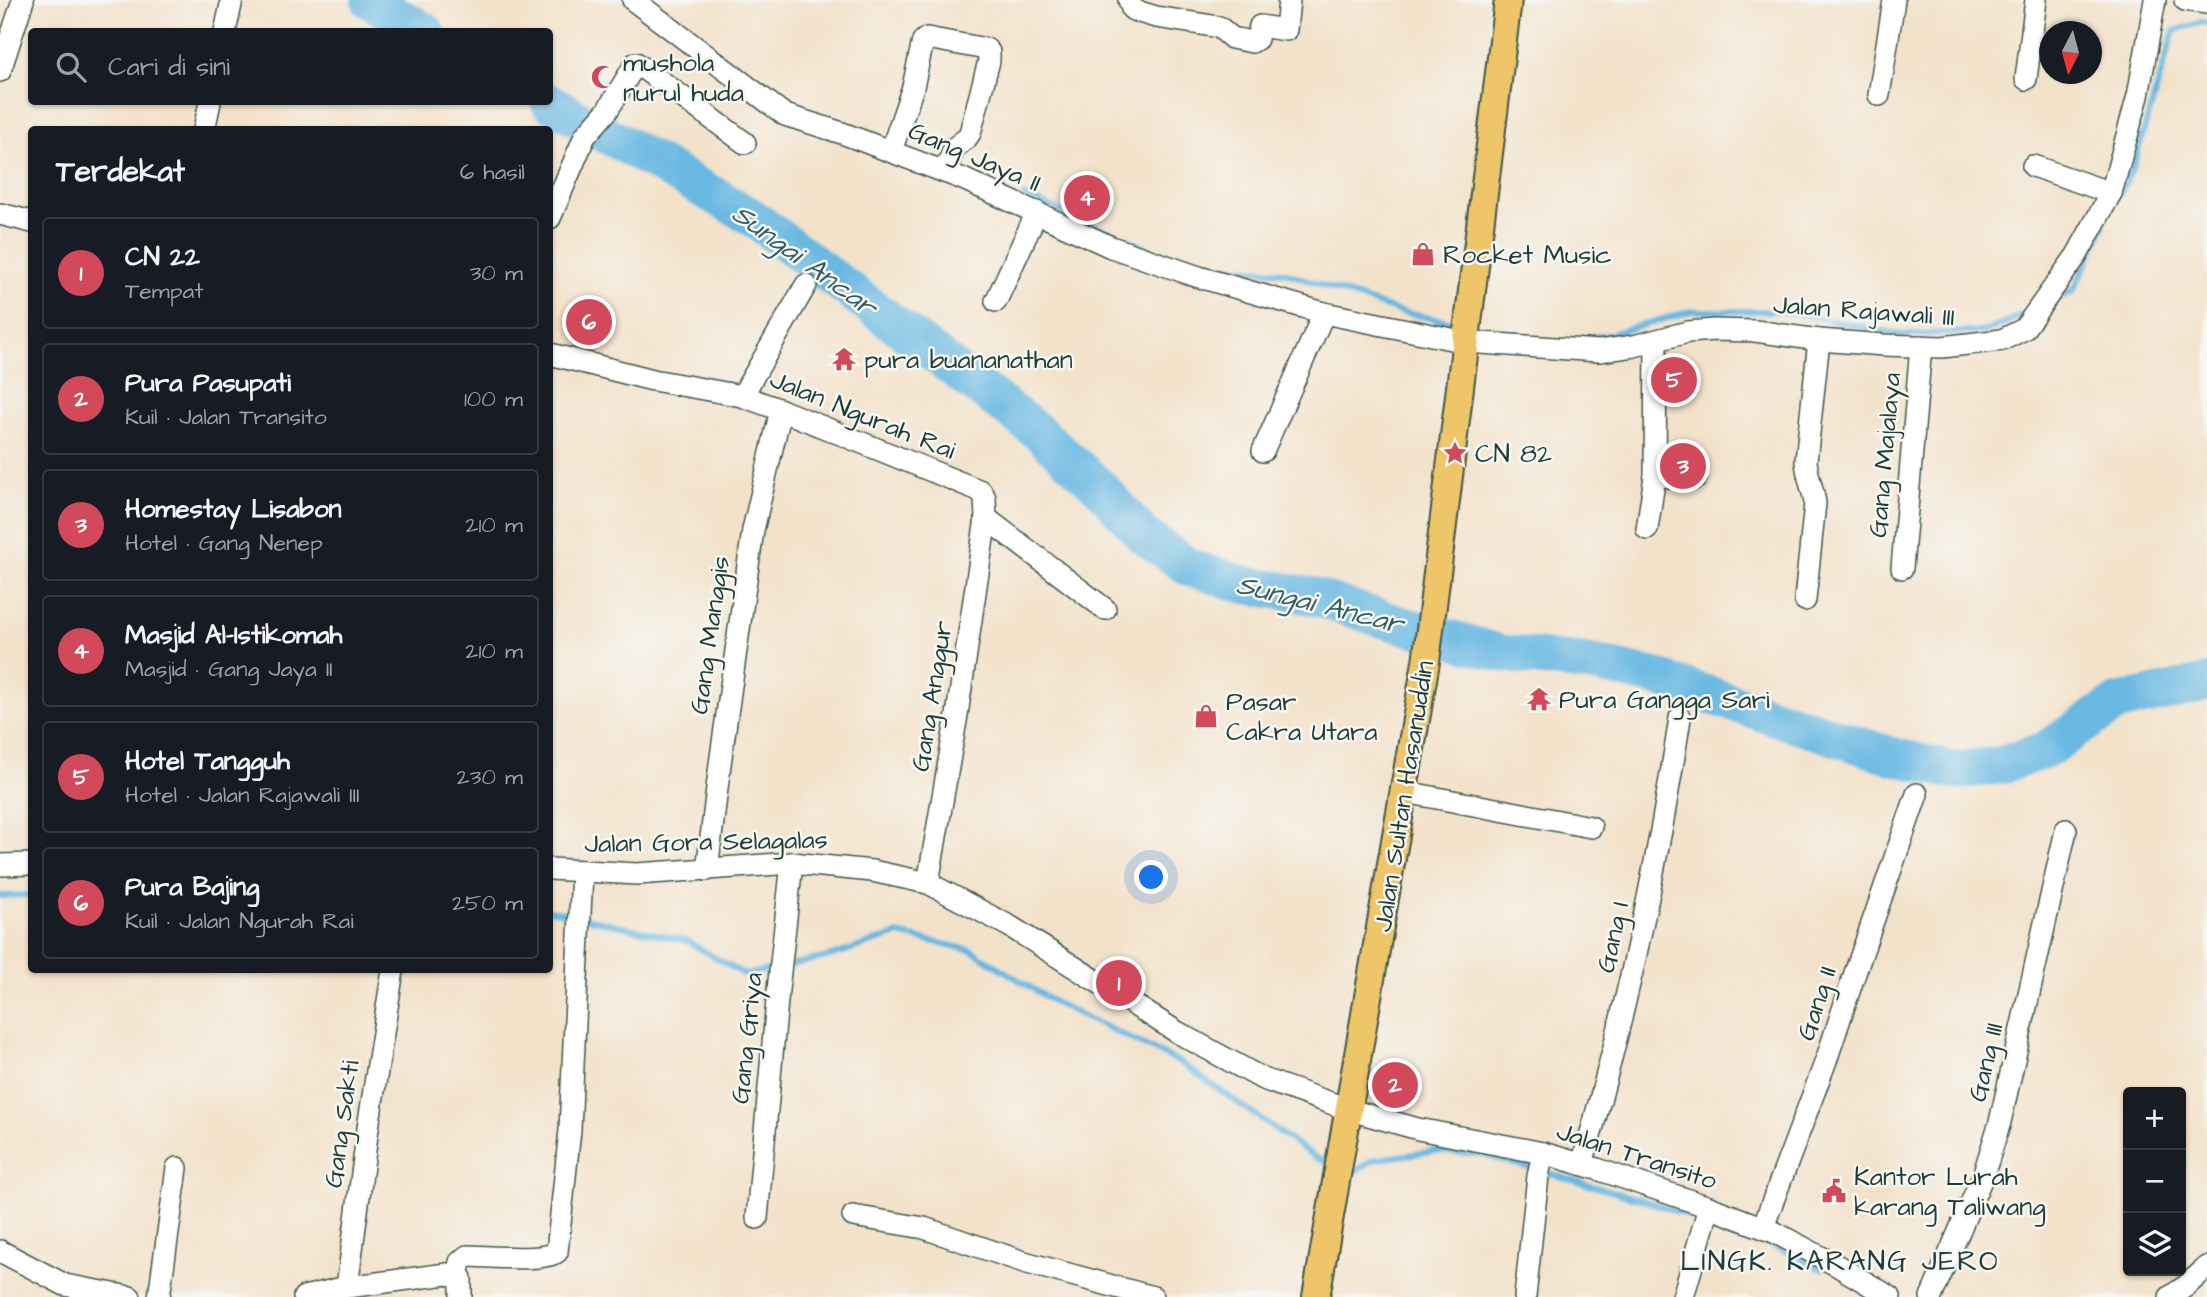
<!DOCTYPE html>
<html lang="id">
<meta charset="utf-8">
<style>
:root{--surface:#171b24;--page:#20242c;--text:#f1f3f6;--muted:#9ea1a6;--line:#363941;--accent:#d1495b}
body{margin:0;font-family:"Architects Daughter",sans-serif;background:var(--page);color:var(--text)}
.controls{position:absolute;right:21px;bottom:21px;display:grid;overflow:hidden;border-radius:7px;box-shadow:0 2px 5px #0004}
.controls button{width:63px;height:63px;display:grid;place-items:center;padding:0;border:0;border-bottom:2px solid var(--line);background:var(--surface);color:var(--text);font:35px sans-serif}
.compass{position:absolute;left:2039px;top:21px;width:63px;height:63px;border-radius:50%;background:var(--surface);box-shadow:0 2px 5px #0004;rotate:186deg}
.you{position:absolute;left:1152px;top:878px;width:24px;height:24px;margin:-18px;border:5px solid #fff;border-radius:50%;background:#1a73e8;box-shadow:0 0 0 10px #1a73e833}
.badge{display:grid;place-items:center;width:46px;height:46px;border-radius:50%;background:var(--accent);color:#fff;font-size:23px;font-weight:700}
.pin{position:absolute;translate:-50% -50%;border:4px solid #fff;box-shadow:0 2px 7px #0006}
.list{margin:0;padding:0;list-style:none}
h2{display:flex;justify-content:space-between;align-items:center;height:91px;margin:0;padding:0 28px;font-size:30px}
h2 small{font-size:23px;font-weight:400;color:var(--muted)}
.list li{display:grid;grid-template-columns:46px 1fr auto;gap:21px;align-items:center;box-sizing:border-box;height:112px;margin:0 14px 14px;padding:0 14px;border:2px solid var(--line);border-radius:7px}
.list b{display:block;font-size:26px;white-space:nowrap}
.list p{margin:0;font-size:23px;white-space:nowrap;color:var(--muted)}
.list em{font-size:23px;font-style:normal;color:var(--muted)}
.icon{flex:none;width:38px;height:38px;fill:none;stroke:currentColor;stroke-width:2;stroke-linecap:round;stroke-linejoin:round}
.map{position:relative;flex:none;width:2207px;height:1297px;overflow:hidden}
.search{position:absolute;background:var(--surface);box-shadow:0 2px 5px #0004;left:28px;top:28px;width:525px;height:77px;display:flex;align-items:center;gap:18px;box-sizing:border-box;padding:0 24px;border-radius:7px;color:var(--muted);font-size:26px}
.panel{position:absolute;background:var(--surface);box-shadow:0 2px 5px #0004;left:28px;top:126px;width:525px;height:847px;border-radius:7px}
.map>svg:first-child{display:block}
.lines{fill:none;stroke-linecap:round;stroke-linejoin:round}
.stream{stroke:#68b8e2;stroke-width:6}
.river{stroke:#68b8e2;stroke-width:38}
.minor-casing{stroke:#3f564a;stroke-width:24}
.major-casing{stroke:#3f564a;stroke-width:30}
.minor{stroke:#fff;stroke-width:21}
.major{stroke:#eec569;stroke-width:26}
.labels{text-anchor:middle;stroke-width:5;stroke-linejoin:round;paint-order:stroke}
.poi-label{font-size:26px;fill:#1f3d34;stroke:#f6f6f2;text-anchor:start}
.street-label{font-size:26px;fill:#1f3d34;stroke:#f6f6f2}
.water-label{font-size:28px;font-style:italic;fill:#315c60;stroke:#f6f6f2}
.neighbourhood-label{font-size:28px;letter-spacing:2px;fill:#1f3d34;stroke:#f6f6f2}
</style>
<div class="map">
<svg width="2207" height="1297" viewBox="0 0 2207 1297">
<rect width="100%" height="100%" fill="#f6f6f2"/>
<filter id="ink" filterUnits="userSpaceOnUse"><feTurbulence type="fractalNoise" baseFrequency=".0143" numOctaves="2"/><feDisplacementMap in="SourceGraphic" scale="14" xChannelSelector="R" yChannelSelector="G"/><feConvolveMatrix kernelMatrix="1 2 1 2 8 2 1 2 1" color-interpolation-filters="sRGB"/></filter>
<filter id="wash" filterUnits="userSpaceOnUse"><feTurbulence type="fractalNoise" baseFrequency=".00686" numOctaves="4" result="noise"/><feDisplacementMap in="SourceGraphic" scale="28" xChannelSelector="R" yChannelSelector="G"/><feGaussianBlur stdDeviation="1.57" result="paint"/><feColorMatrix in="noise" values="0 0 0 0 0 0 0 0 0 0 0 0 0 0 0 0 0 1.4 0 .05"/><feComposite in="paint" operator="in"/></filter>
<g filter="url(#wash)">
<rect width="100%" height="100%" fill="#f3e2ca"/>
<g class="lines">
<g class="stream">
<polyline points="2121,193 2134,164 2174,31 2202,22 2207,23"/>
<polyline points="1024,196 1152,250"/>
<polyline points="1172,258 1207,265 1284,272 1401,312 1461,324"/>
<polyline points="2055,299 2073,291 2104,227"/>
<polyline points="1475,327 1522,336"/>
<polyline points="1574,340 1611,334 1691,311 1783,311 1903,335 1987,331 2026,313"/>
<polyline points="0,896 32,895"/>
<polyline points="550,910 687,941 745,975 776,968"/>
<polyline points="786,966 827,957 898,934 971,950 1054,1002 1181,1063 1316,1158 1333,1163"/>
<polyline points="1346,1167 1358,1170 1372,1160 1434,1151 1484,1155 1649,1202 1773,1246 1822,1269"/>
</g>
<g class="river">
<polyline points="370,0 426,32"/>
<polyline points="549,102 752,217 1037,431 1101,488 1143,535 1190,568 1246,585 1312,596 1392,622 1500,653 1595,664 1655,677 1892,756 1955,771 2002,765 2045,750 2117,703 2207,683"/>
</g>
</g>
</g>
<g filter="url(#ink)">
<g class="lines">
<g class="minor-casing">
<g id="minor">
<polyline points="633,0 785,115 842,133 963,179 1111,247 1199,277 1324,313 1466,342 1599,351 1634,346 1688,332 1715,330 1755,331 1819,340 1884,345 1942,347 2002,340 2024,329 2077,255 2111,193 2138,96 2155,0"/>
<polyline points="1129,0 1132,9 1136,11 1156,17 1219,27 1232,38 1252,42 1257,39 1260,26 1286,30 1289,0"/>
<polyline points="2185,0 2207,3"/>
<polyline points="225,32 232,0"/>
<polyline points="0,71 23,0"/>
<polyline points="2026,79 2036,0"/>
<polyline points="1879,95 1894,0"/>
<polyline points="204,130 210,102"/>
<polyline points="891,151 913,87 923,41 927,38 986,49 989,52 989,61 970,133 966,139 954,148 945,172"/>
<polyline points="2033,166 2111,193"/>
<polyline points="0,214 32,222"/>
<polyline points="550,218 585,136 607,111 636,63 745,143"/>
<polyline points="996,301 1037,212"/>
<polyline points="550,354 653,380 742,396 781,410 981,491 985,498 986,518 1105,609"/>
<polyline points="742,396 806,285"/>
<polyline points="1263,451 1324,313"/>
<polyline points="1655,476 1696,478"/>
<polyline points="1647,529 1655,476 1656,341"/>
<polyline points="1902,568 1921,346"/>
<path d="M1805,600L1815,503C1813,489 1807,476 1806,461L1819,340"/>
<polyline points="1405,792 1591,827"/>
<polyline points="0,865 32,864"/>
<polyline points="550,869 637,874 792,863 872,871 928,883 1011,927 1177,1032 1263,1079 1350,1110 1418,1129 1543,1153 1597,1169 1709,1207 1774,1232 1838,1266 1890,1297"/>
<polyline points="707,870 720,764 753,530 781,410"/>
<polyline points="928,883 957,715 986,518"/>
<path d="M1582,1164C1625,1018 1657,869 1680,718"/>
<polyline points="853,1216 924,1228 1024,1262 1153,1297"/>
<polyline points="757,1218 778,990 792,863"/>
<polyline points="1763,1227 1827,1058 1854,976 1917,794"/>
<polyline points="0,1251 65,1285 130,1297"/>
<path d="M457,1275L460,1262L467,1256C487,1256 543,1262 557,1252L570,1130L582,871"/>
<polyline points="347,1287 368,1128 393,970"/>
<polyline points="159,1297 177,1168"/>
<polyline points="304,1297 347,1287 447,1274 461,1278 461,1297"/>
<polyline points="1525,1297 1538,1176 1543,1153"/>
<polyline points="1683,1297 1709,1207"/>
<polyline points="1931,1297 1984,1173 2000,1122 2066,830"/>
<polyline points="2170,1297 2186,1286 2207,1267"/>
</g>
</g>
<g class="major-casing">
<polyline id="major" points="1316,1297 1426,662 1508,0"/>
</g>
<use href="#minor" class="minor"/>
<use href="#major" class="major"/>
</g>
</g>
<defs>
<g id="mosque-bare" transform="scale(1.89)"><path d="M3.5-4.9A6 6 0 1 0 3.5 4.9A5 5 0 1 1 3.5-4.9Z" fill="#d1495b" stroke="#f6f6f2" stroke-width="2.5" paint-order="stroke"/></g>
<g id="shop-bare" transform="scale(1.89)"><path d="M-5-2.5h2.3a2.7 3.5 0 0 1 5.4 0H5L5.5 6h-11ZM-1.5-2.5h3a1.5 2.3 0 0 0-3 0Z" fill="#d1495b" stroke="#f6f6f2" stroke-width="2.5" paint-order="stroke"/></g>
<g id="temple-bare" transform="scale(1.89)"><path d="M0-6L5-2H3V0L6.5 2.5H4V6H1.5V3h-3V6H-4V2.5H-6.5L-3 0V-2H-5Z" fill="#d1495b" stroke="#f6f6f2" stroke-width="2.5" paint-order="stroke"/></g>
<g id="sight-bare" transform="scale(1.89)"><path d="M0-6L1.8-2.2L6-1.7L2.9 1.2L3.7 5.4L0 3.3L-3.7 5.4L-2.9 1.2L-6-1.7L-1.8-2.2Z" fill="#d1495b" stroke="#f6f6f2" stroke-width="2.5" paint-order="stroke"/></g>
<g id="civic-bare" transform="scale(1.89)"><path d="M-.6-6.5H3V-4.5H.6V-3L4-1V1h2V6H-6V1h2V-1L-.6-3ZM-1.2 2.5V6h2.4V2.5Z" fill="#d1495b" stroke="#f6f6f2" stroke-width="2.5" paint-order="stroke"/></g>
</defs>
<g fill-rule="evenodd">
<use href="#mosque-bare" x="603" y="77"/>
<use href="#shop-bare" x="1423" y="254"/>
<use href="#temple-bare" x="844" y="359"/>
<use href="#sight-bare" x="1455" y="453"/>
<use href="#temple-bare" x="1539" y="699"/>
<use href="#shop-bare" x="1206" y="716"/>
<use href="#civic-bare" x="1834" y="1191"/>
</g>
<g class="labels">
<g class="poi-label">
<text x="623" y="71">mushola<tspan x="623" dy="30">nurul huda</tspan></text>
<text x="1443" y="263">Rocket Music</text>
<text x="864" y="368">pura buananathan</text>
<text x="1475" y="462">CN 82</text>
<text x="1559" y="708">Pura Gangga Sari</text>
<text x="1226" y="710">Pasar<tspan x="1226" dy="30">Cakra Utara</tspan></text>
<text x="1854" y="1185">Kantor Lurah<tspan x="1854" dy="30">karang Taliwang</tspan></text>
</g>
<g class="street-label">
<text transform="translate(975 156) rotate(23)" y="9">Gang Jaya II</text>
<text transform="translate(1864 310) rotate(4)" y="9">Jalan Rajawali III</text>
<text transform="translate(863 414) rotate(22)" y="9">Jalan Ngurah Rai</text>
<text transform="translate(1884 455) rotate(-85)" y="9">Gang Majalaya</text>
<text transform="translate(709 635) rotate(-82)" y="9">Gang Manggis</text>
<text transform="translate(931 696) rotate(-81)" y="9">Gang Anggur</text>
<text transform="translate(1403 796) rotate(-81)" y="9">Jalan Sultan Hasanuddin</text>
<text transform="translate(706 841) rotate(-1)" y="9">Jalan Gora Selagalas</text>
<text transform="translate(1612 937) rotate(-78)" y="9">Gang I</text>
<text transform="translate(1816 1003) rotate(-72)" y="9">Gang II</text>
<text transform="translate(746 1038) rotate(-84)" y="9">Gang Griya</text>
<text transform="translate(1985 1062) rotate(-77)" y="9">Gang III</text>
<text transform="translate(341 1124) rotate(-82)" y="9">Gang Sakti</text>
<text transform="translate(1637 1155) rotate(18)" y="9">Jalan Transito</text>
</g>
<g class="water-label">
<text transform="translate(805 259) rotate(36)" y="10">Sungai Ancar</text>
<text transform="translate(1320 603) rotate(14)" y="10">Sungai Ancar</text>
</g>
<g class="neighbourhood-label">
<text x="1840" y="1270">LINGK. KARANG JERO</text>
</g>
</g>
</svg>
<div class="controls">
<button>+</button>
<button>−</button>
<button><svg class="icon" aria-label="layers" viewBox="0 0 24 24"><path d="M12 4l9 5-9 5-9-5zM3 14l9 5 9-5"/></svg></button>
</div>
<svg class="compass" viewBox="-18 -18 36 36"><path d="M0-13l5 13h-10z" fill="#e53935"/><path d="M0 13l5-13h-10z" fill="#9ea1a6"/></svg>
<div class="you"></div>
<div class="pin badge" style="left:1119px;top:983px">1</div>
<div class="pin badge" style="left:1395px;top:1085px">2</div>
<div class="pin badge" style="left:1683px;top:466px">3</div>
<div class="pin badge" style="left:1087px;top:198px">4</div>
<div class="pin badge" style="left:1674px;top:380px">5</div>
<div class="pin badge" style="left:589px;top:322px">6</div>
<div class="search"><svg class="icon" aria-label="search" viewBox="0 0 24 24"><circle cx="10" cy="10" r="6"/><path d="M15 15l6 6"/></svg>Cari di sini</div>
<section class="panel">
<h2>Terdekat<small>6 hasil</small></h2>
<ul class="list">
<li><span class="badge">1</span><div><b>CN 22</b><p>Tempat</p></div><em>30 m</em></li>
<li><span class="badge">2</span><div><b>Pura Pasupati</b><p>Kuil · Jalan Transito</p></div><em>100 m</em></li>
<li><span class="badge">3</span><div><b>Homestay Lisabon</b><p>Hotel · Gang Nenep</p></div><em>210 m</em></li>
<li><span class="badge">4</span><div><b>Masjid Al-Istikomah</b><p>Masjid · Gang Jaya II</p></div><em>210 m</em></li>
<li><span class="badge">5</span><div><b>Hotel Tangguh</b><p>Hotel · Jalan Rajawali III</p></div><em>230 m</em></li>
<li><span class="badge">6</span><div><b>Pura Bajing</b><p>Kuil · Jalan Ngurah Rai</p></div><em>250 m</em></li>
</ul>
</section>
</div>
